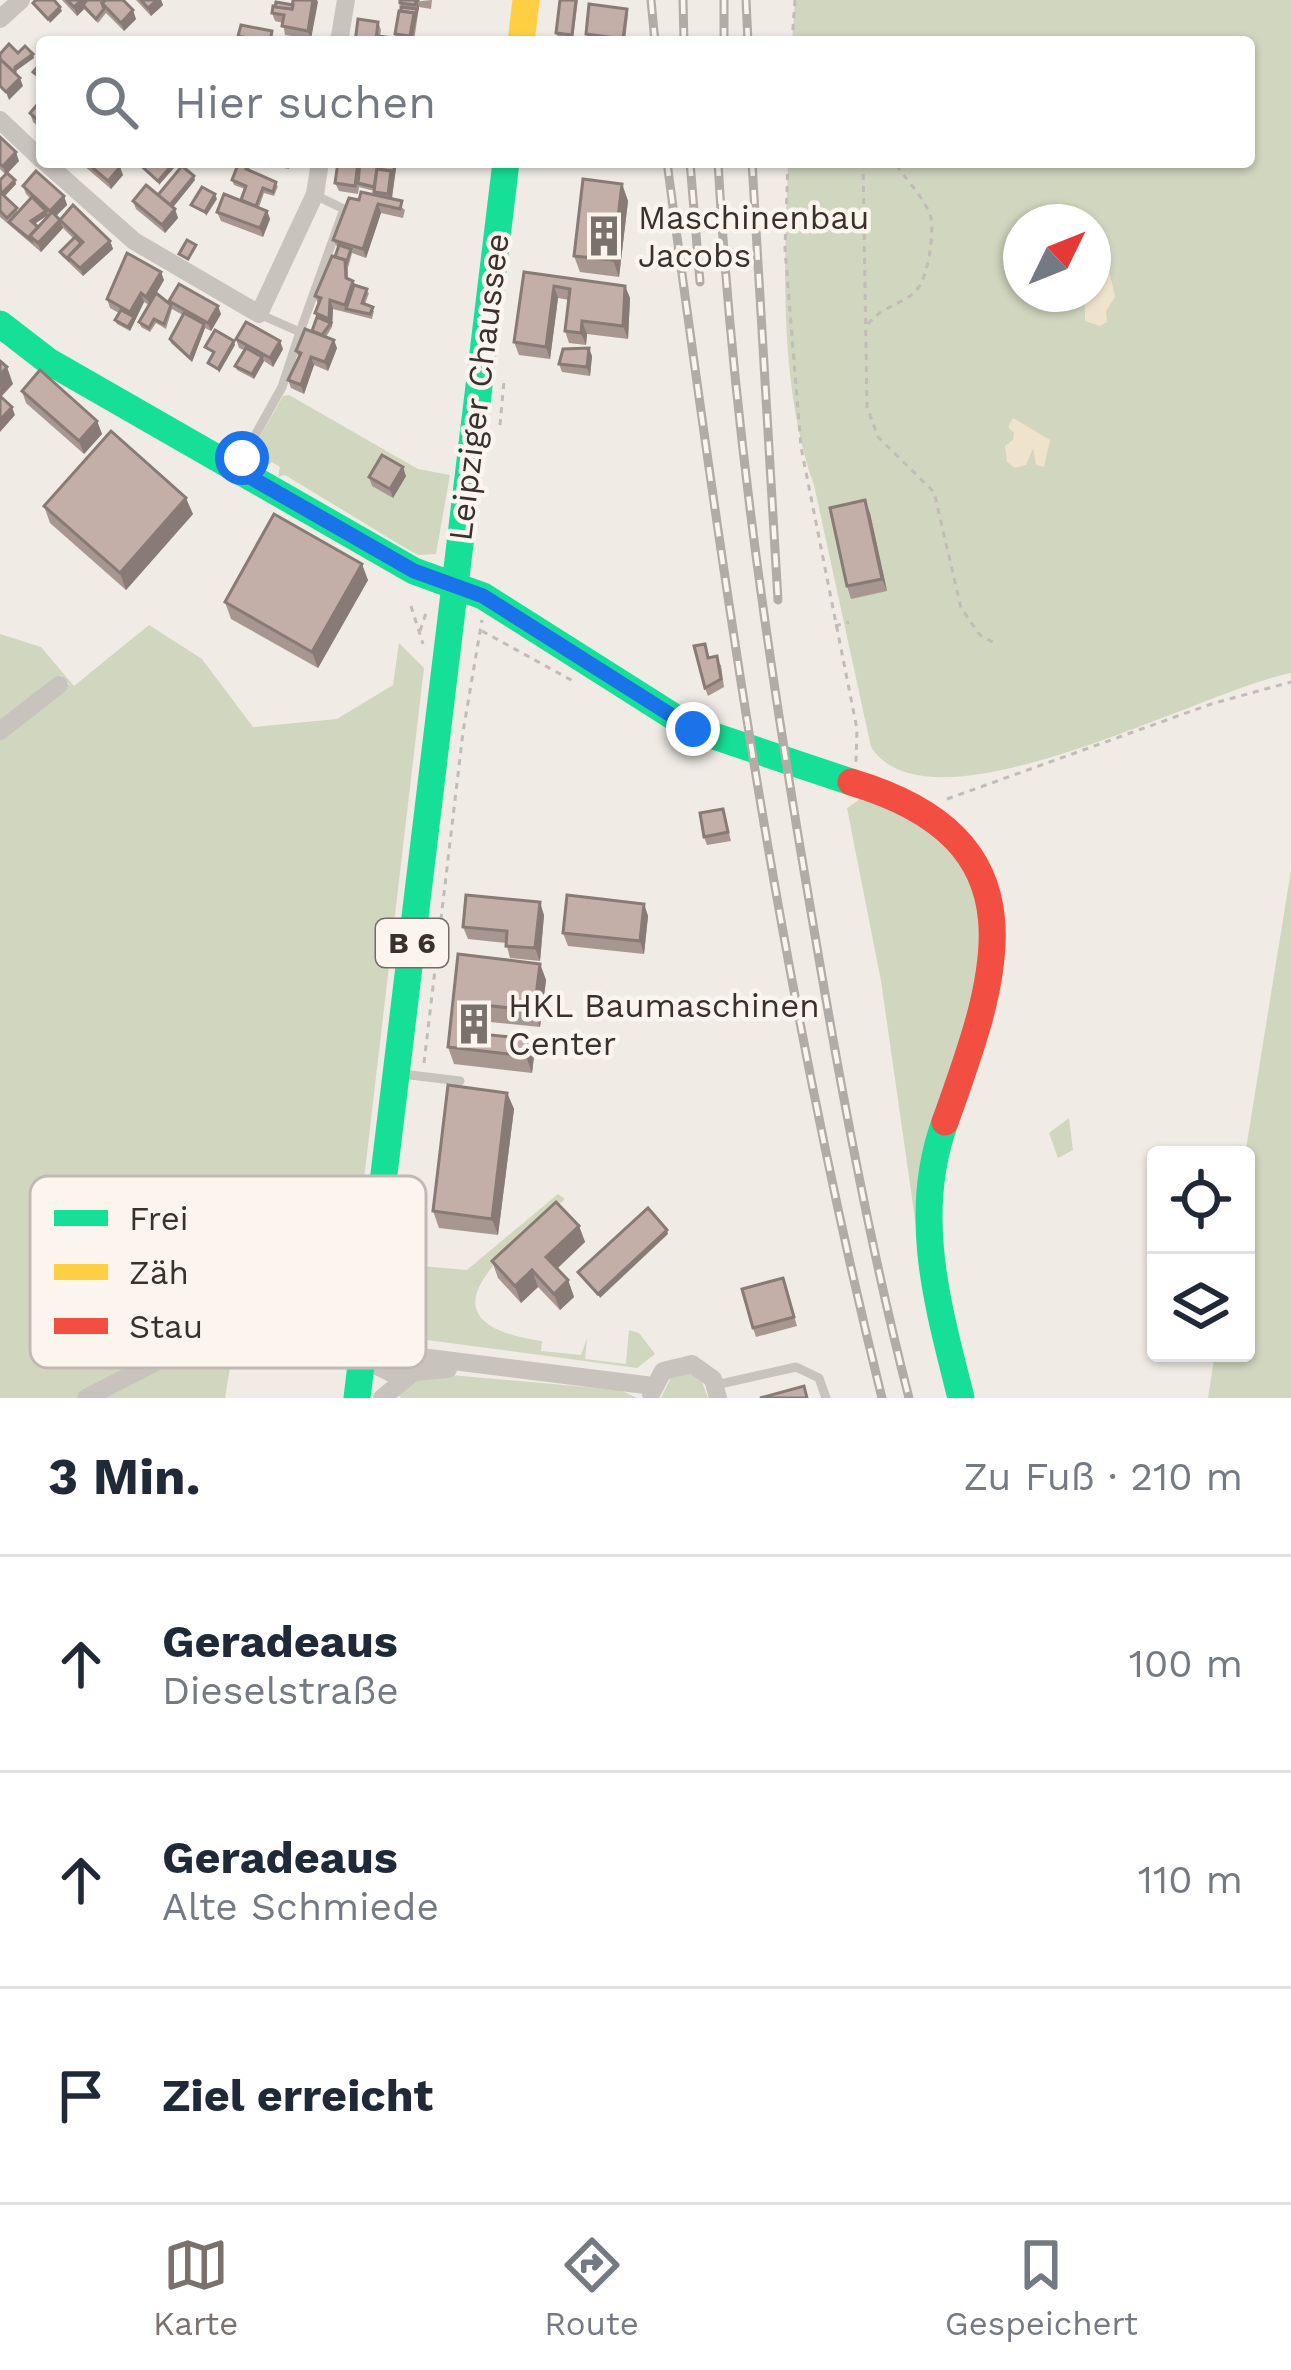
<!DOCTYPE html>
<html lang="de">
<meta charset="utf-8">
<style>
:root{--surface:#fff;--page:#f6f6f7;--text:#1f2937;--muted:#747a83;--line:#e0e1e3;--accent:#7a716c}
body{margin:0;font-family:"Work Sans",sans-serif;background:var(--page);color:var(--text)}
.controls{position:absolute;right:36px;bottom:36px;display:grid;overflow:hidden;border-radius:12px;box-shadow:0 3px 9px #0004}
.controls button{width:108px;height:108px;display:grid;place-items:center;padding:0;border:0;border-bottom:3px solid var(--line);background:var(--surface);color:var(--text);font:60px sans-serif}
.compass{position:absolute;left:1003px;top:204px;width:108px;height:108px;border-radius:50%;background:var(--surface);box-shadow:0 3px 9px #0004;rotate:47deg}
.stop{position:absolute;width:36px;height:36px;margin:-27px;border:9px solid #1a73e8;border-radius:50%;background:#fff}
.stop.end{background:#1a73e8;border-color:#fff;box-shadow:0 3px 12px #0008}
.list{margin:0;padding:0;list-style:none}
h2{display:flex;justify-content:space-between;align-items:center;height:156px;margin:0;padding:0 48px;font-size:51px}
h2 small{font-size:39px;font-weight:400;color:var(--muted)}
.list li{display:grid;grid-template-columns:78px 1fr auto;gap:36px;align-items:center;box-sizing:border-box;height:216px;padding:0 48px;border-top:3px solid var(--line)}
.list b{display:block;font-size:45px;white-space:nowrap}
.list p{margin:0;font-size:39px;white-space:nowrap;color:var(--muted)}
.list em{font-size:39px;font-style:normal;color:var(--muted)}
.icon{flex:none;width:66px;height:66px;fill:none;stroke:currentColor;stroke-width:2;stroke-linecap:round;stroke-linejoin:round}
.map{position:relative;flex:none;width:1291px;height:1398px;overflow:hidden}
.search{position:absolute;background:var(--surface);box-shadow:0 3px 9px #0004;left:36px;right:36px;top:36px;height:132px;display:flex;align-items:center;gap:30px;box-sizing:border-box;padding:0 42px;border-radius:12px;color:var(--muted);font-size:45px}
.sheet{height:804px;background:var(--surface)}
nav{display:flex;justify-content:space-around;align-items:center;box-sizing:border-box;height:168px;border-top:3px solid var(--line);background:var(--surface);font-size:33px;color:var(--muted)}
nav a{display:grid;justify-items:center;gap:6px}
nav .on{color:var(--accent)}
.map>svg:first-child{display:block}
.green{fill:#d1d6bf;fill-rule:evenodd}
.sand{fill:#efe3cc}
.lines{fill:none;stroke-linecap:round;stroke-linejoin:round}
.path{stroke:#c2bbb6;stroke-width:3;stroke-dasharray:6 6;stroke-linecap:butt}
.lane{stroke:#c9c3be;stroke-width:9}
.street{stroke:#c9c3be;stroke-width:18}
.fast{stroke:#16e098;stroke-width:27}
.slow{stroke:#ffcf43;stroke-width:27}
.jam{stroke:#f24e42;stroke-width:27}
.rail-casing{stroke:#b1aca8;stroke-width:9}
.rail{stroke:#fbf5ee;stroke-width:4.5;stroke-dasharray:14;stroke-linecap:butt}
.wall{fill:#a89690;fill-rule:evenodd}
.shaded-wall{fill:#887a75}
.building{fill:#c3afa7;stroke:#887a75;stroke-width:3}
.route{stroke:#1a73e8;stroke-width:15}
.labels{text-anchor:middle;stroke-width:9;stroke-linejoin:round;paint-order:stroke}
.shield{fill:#fbf5ee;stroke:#756b66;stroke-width:3}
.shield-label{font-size:30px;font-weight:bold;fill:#3b302b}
.poi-label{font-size:33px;fill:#3b302b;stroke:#fbf5ee;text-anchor:start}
.street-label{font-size:33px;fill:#3b302b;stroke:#fbf5ee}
.key{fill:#fbf5ee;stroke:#c1bab4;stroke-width:3}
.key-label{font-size:33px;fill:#3b302b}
</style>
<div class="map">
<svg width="1291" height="1398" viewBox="0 0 1291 1398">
<rect width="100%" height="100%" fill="#f0ebe5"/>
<g class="green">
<path d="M795,0H1291V673C1202,690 931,840 871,747L814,485C779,386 784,266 788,162H1249V42H792ZM1021,222H1093V294H1021Z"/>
<polygon points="289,395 418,469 450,475 436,554 418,555 402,546 285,475 278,477 280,467 272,462 264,469 247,459 283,396"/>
<polygon points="149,625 202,659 253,727 337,719 393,685 399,643 424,668 356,1247 341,1263 314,1269 222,1317 86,1398 0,1398 0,739 69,684 61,675 0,723 0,634 41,647 74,686"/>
<polygon points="866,795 907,808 947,838 977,886 989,944 917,1233 881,981 847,808"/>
<polygon points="1291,870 1291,1398 1208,1398 1215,1353 1246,1353 1245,1155"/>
<polygon points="1069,1118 1073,1150 1058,1158 1049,1133"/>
<path d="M558,1194L565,1199C515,1245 404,1321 542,1341L541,1351L581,1355L587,1338L585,1359L626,1364L629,1330L639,1333L655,1354L637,1368L412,1338L421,1266L467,1270Z"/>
<polygon points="236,1330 225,1398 102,1398"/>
<polygon points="687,1372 701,1379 708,1398 661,1398 672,1375"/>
<polygon points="450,1375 620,1390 637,1398 401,1398 396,1393 421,1378"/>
</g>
<g class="sand">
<polygon points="1093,250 1106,257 1115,297 1106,311 1107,322 1100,326 1085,321 1085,301 1079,296 1093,294"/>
<polygon points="1013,418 1050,440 1044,467 1036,465 1033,448 1026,465 1015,468 1007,462 1005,446 1013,440 1014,433 1008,427"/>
</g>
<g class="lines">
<g class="path">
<polyline points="792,42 795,0"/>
<polyline points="788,162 785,249 801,447 857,729 856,762"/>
<polyline points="863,162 867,407 878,437 934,492 961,608 980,635 996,644"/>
<path d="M868,324C881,307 900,305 915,292C928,279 934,236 931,218C927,201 904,177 894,162"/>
<polyline points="500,425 504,381"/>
<polyline points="411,606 423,644"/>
<polyline points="835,626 849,622"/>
<polyline points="420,631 427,610"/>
<polyline points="482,631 573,681"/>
<polyline points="947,799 1211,704 1291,682"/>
<polyline points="424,1063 463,732 482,620"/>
</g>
<g class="lane">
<polyline points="300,332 344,209 315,195"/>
<polyline points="238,466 282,387 300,332 259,314"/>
<polyline points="402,1074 460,1081"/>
<polyline points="716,1385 796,1367 819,1378 826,1398"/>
</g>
<g class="street">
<polyline points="0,19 21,0"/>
<polyline points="339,42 346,0"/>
<polyline points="0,120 42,160"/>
<polyline points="45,162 134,241 259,314 315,194 320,162"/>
<polyline points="0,731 59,685"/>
<polyline points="362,1359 405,1355 653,1386"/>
<polyline points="362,1359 391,1373 414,1372"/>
<polyline points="651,1394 663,1371 692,1364 713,1379 718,1398"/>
<polyline points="86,1398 312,1282 374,1257"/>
<polyline points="382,1398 414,1372 448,1369"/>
</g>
<g class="fast">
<polyline points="0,324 48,361 414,571 483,596 693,729 851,782"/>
<path d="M945,1122C911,1215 938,1306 961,1398"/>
<polyline points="357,1398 506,162"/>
</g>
<polyline class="slow" points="521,42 526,0"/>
<path class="jam" d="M851,782C1046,840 999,973 945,1122"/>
<g class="rail-casing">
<g id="rail">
<polyline points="651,0 655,42"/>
<polyline points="683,0 684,42"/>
<polyline points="724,0 724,42"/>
<polyline points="746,0 748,42"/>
<path d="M667,162C722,576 781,992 882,1398"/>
<polyline points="690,162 700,282"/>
<path d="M718,162C732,410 767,655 809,900C837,1067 867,1234 909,1398"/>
<polyline points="752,162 778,600"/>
</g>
</g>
<use href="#rail" class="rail"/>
</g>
<g class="wall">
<polygon points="62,0 123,0 136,19 124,31 106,13 98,23 84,9 77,16"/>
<polygon points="136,0 161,0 163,5 151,16"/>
<polygon points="293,0 317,0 311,39 285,35 283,23 275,21 272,13 275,7 293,4"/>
<polygon points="432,0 431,9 419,7 414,41 355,42 378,22 381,30 380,36 397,38 395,34 401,7 400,3"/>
<polygon points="560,0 578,0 573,39 558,37 556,33"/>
<polygon points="628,14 625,42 587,38 586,34"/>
<polygon points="42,99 42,130 33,122 30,113"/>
<path d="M0,137L19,161L7,173L16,184L4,197L18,212L31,199L26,194L23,186L64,196L67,205L56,216L60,220L110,241L113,249L83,276L62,256L60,252L73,238L63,228L41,252L0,217V180L5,174L0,169ZM48,215L38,227L34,224Z"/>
<polygon points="82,162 120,162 118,165 123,175 111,189 83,165"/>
<polygon points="239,162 251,162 249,170 278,186 274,196 264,193 259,207 267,211 270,219 263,237 221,221 217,212 241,200 245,189 234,185 232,180"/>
<polygon points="268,162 290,162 289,169 269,165"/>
<polygon points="584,162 622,162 621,166"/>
<polygon points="396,168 392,199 405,210 403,218 381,213 366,258 352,253 348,268 348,279 369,293 365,304 374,311 372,319 333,309 332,327 326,337 337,348 328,371 314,365 304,394 291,388 288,380 299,358 296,351 312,331 317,318 315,313 318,304 315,296 338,248 333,240 359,200 375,195 374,191 359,187 358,194 339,191 335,183"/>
<polygon points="195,180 173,207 178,218 165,233 136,209 133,201 158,195"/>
<polygon points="622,184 628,201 619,277 580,272 574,256"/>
<polygon points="524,272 625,286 630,298 628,339 587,334 586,345 569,343 565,331 569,300 558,298 550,359 519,355 514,342"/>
<polygon points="164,280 156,293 171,305 169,301 221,314 211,331 205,328 192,362 171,343 170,339 183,315 172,309 166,329 156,323 150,332 141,327 139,322 149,305 144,302 130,331 117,324 115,320 119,313 110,308 107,299"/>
<polygon points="236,339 283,349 273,367 264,361 254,379 237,370 235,366 244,350 239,348"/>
<polygon points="592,356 590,376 562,372 559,364"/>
<polygon points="22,391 97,421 102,434 84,454 26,403"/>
<polygon points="406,476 393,498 372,486 369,477"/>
<polygon points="44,506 193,514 126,590 50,523"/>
<polygon points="870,513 887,591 851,599 847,586"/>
<polygon points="368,580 318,668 231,619 225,602"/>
<polygon points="709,658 721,665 724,687 708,696 705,688"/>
<polygon points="723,809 731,841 707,845 704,837"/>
<polygon points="644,904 648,916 644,954 568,946 563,933"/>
<polygon points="544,915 540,961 510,958 506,943 468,939 463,927"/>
<polygon points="458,954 540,964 546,980 540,1027 490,1022 488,1035 534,1056 532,1073 454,1064 448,1047"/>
<polygon points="507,1093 514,1109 498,1235 439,1228 433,1211"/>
<polygon points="579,1226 585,1242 557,1269 568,1280 574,1297 560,1310 538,1287 521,1303 498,1278 492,1261"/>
<polygon points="783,1278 797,1326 756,1337 753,1328"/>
</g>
<g class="shaded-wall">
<polygon points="82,0 93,0 83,5 84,9 77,16 74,7"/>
<polygon points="157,0 161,0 163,5 151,16 148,8"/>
<polygon points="313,0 317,0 318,2 311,39 308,31"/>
<polygon points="416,0 420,0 418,3 419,7 412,42 410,36 414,13 417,9"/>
<polygon points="60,7 62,11 50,23 48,19"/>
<polygon points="133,10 136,19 124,31 121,23"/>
<polygon points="33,54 34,58 16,71 16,80 15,67"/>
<polygon points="20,78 23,86 9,100 6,92"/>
<polygon points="16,152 19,161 6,175 3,166"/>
<polygon points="173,164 174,168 159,185 158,181"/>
<polygon points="395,164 396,168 391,202 388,194 391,171"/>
<polygon points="120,167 123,175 111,189 108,181"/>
<polygon points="194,176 195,180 170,211 168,207"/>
<polygon points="15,180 16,184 0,201 0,195"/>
<polygon points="622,184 628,201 619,277 613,260"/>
<polygon points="215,194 217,199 206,216 205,212"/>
<polygon points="64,196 67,205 53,219 50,211"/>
<polygon points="378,204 381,213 366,258 363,249"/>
<polygon points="175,209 178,218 165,233 162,225"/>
<polygon points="46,211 48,215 33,225 31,221"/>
<polygon points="267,211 270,219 263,237 260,228"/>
<polygon points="60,220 63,228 41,252 38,243"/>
<polygon points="110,241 113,249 83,276 80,268"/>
<polygon points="161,272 164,280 150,305 146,297"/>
<polygon points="554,286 558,298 550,359 546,347"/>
<polygon points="625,286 630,298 628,339 623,326"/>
<polygon points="141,293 144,302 130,331 128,327 133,319 130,312"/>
<polygon points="330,300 333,309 332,327 329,319"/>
<polygon points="218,306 221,314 211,331 208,323"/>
<polygon points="582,321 587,334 586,345 581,333"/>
<polygon points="204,324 205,328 192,362 190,358"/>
<polygon points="334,340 337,348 328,371 325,362"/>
<polygon points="234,341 235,345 219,373 218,369"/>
<polygon points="280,341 283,349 273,367 270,358"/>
<polygon points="589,348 592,356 590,376 587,367"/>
<polygon points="262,357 264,361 254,379 252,374"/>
<polygon points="311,357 314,365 304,394 301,385"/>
<polygon points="7,367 13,384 0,398 0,375"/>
<polygon points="12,407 15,415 0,432 0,420"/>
<polygon points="97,421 102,434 84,454 79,441"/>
<polygon points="403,467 406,476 393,498 390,489"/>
<polygon points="186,498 193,514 126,590 120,573"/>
<polygon points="865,500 870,513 887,591 882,579"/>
<polygon points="362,564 368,580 318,668 312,652"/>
<polygon points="540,902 544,915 540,961 535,948"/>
<polygon points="644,904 648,916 644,954 640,941"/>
<polygon points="540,964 546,980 540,1027 534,1011"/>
<polygon points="484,1005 490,1022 487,1051 481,1034"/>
<polygon points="528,1039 534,1056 532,1073 526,1056"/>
<polygon points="507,1093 514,1109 498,1235 492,1219"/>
<polygon points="579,1226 585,1242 552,1273 546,1257"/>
<polygon points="667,1230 668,1234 600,1298 598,1294"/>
<polygon points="532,1270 538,1287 521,1303 515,1286"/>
<polygon points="568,1280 574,1297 560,1310 554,1294"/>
</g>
<g class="building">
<polygon points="36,0 54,0 60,7 48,19 33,3"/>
<polygon points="67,0 82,0 74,7"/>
<polygon points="87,0 106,0 102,3 104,9 96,19 83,5"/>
<polygon points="106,0 123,0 133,10 121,23 102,3"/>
<polygon points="141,0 157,0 148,8"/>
<polygon points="293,0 313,0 308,31 282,26 284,15 272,13 273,6 292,9"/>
<polygon points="400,0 416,0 415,5 400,3"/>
<polygon points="560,0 576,0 572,35 556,33"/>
<polygon points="276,2 293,5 292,9 275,7"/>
<polygon points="589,4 627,9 623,39 586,34"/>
<polygon points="401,7 417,9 415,17 414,13 401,11"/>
<polygon points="399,11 414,13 410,36 395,34"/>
<polygon points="358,19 378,22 376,40 391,42 355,42"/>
<polygon points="241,25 272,31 270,42 252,42 252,39 238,36"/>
<polygon points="378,36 416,41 416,42 378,40"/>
<polygon points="9,44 18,53 25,46 33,54 15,67 15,73 0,59 0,54"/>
<polygon points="0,59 20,78 6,92 0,86"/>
<polygon points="42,62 42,79 33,72"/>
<polygon points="42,99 42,124 30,113"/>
<polygon points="0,137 16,152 3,166 0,164"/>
<polygon points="86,162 114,162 120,167 108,181"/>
<polygon points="137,162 170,162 173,164 158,181"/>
<polygon points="239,162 249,162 246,169 276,182 273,192 263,188 256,206 241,200 246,186 232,180"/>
<polygon points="338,162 358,162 355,186 335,183"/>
<polygon points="360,162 386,162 395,164 393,175 391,171 377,169 374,187 358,183"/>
<polygon points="182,166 194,176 170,205 158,195"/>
<polygon points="377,169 391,171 388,194 374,192"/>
<polygon points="36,171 64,196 50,211 23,186"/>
<polygon points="7,173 15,180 1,194 0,180"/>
<polygon points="583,179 622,184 613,260 574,256"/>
<polygon points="146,185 175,209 162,225 133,201"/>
<polygon points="202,187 215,194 205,212 191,205"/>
<polygon points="0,192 17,208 7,218 0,211"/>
<polygon points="361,192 402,201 400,209 378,204 363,249 333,240 349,198 359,200"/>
<polygon points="224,194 267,211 260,228 217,212"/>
<polygon points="32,197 46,211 31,221 38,227 30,236 31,240 9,222"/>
<polygon points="73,205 110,241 80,268 68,257 83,242 60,220 38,243 30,236 52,212 60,220"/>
<polygon points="75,237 81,243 68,257 70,261 60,252"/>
<polygon points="187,240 196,245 188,259 179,254"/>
<polygon points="339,245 351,249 346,264 345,260 335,257"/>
<polygon points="127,253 161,272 146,297 141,293 130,312 107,299"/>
<polygon points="332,256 345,260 346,278 353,281 345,305 330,300 329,319 315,313 321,298 315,296"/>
<polygon points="524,272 625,286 623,326 582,321 581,333 565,331 570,289 554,286 546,347 514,342"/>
<polygon points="179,284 218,306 208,323 169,301"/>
<polygon points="354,285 367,289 362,303 373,307 370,314 346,309"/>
<polygon points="156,293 171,305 164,324 154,319 149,328 139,322"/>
<polygon points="121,310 134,317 128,327 115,320"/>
<polygon points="184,313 204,324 190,358 170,339"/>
<polygon points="317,317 331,323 322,335 312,331"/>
<polygon points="246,322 280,341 270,358 236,339"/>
<polygon points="305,329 334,340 325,362 311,357 301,385 288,380 301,353 296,351"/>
<polygon points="215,330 234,341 218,369 208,363 214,352 205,347"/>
<polygon points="246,348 262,357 252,374 235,366"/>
<polygon points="589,348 587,367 559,364 563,349"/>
<polygon points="0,361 7,367 0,375"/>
<polygon points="40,370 97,421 79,441 22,391"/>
<polygon points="0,396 12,407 0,420"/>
<polygon points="111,431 186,498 120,573 44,506"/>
<polygon points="382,455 403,467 390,489 369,477"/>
<polygon points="865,500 882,579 847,586 830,508"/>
<polygon points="274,514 362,564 312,652 225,602"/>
<polygon points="705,644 708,658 717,656 721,679 705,688 694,646"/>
<polygon points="723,809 728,832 704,837 700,813"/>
<polygon points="466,895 540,902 535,948 506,946 507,931 463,927"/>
<polygon points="567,895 644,904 640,941 563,933"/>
<polygon points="458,954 540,964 534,1011 484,1005 481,1034 528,1039 526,1056 448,1047"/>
<polygon points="448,1085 507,1093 492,1219 433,1211"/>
<polygon points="556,1202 579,1226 546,1257 568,1280 554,1294 532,1270 515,1286 492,1261"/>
<polygon points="648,1208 667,1230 598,1294 578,1272"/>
<polygon points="783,1278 794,1317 753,1328 742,1289"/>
<polygon points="804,1386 807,1398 760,1398"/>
</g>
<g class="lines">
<polyline class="route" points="242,458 236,469 414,571 483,596 693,729"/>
</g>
<defs>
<g id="building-bare" transform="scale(3.24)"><path d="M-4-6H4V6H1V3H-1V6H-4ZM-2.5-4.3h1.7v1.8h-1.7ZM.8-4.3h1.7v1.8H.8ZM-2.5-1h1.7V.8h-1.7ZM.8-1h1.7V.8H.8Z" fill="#7a716c" stroke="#fbf5ee" stroke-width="2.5" paint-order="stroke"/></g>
</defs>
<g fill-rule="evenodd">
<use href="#building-bare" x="604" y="236"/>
<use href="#building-bare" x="474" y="1024"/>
</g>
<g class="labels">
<rect class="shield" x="376" y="919" width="72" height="48" rx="9"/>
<g class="shield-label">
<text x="412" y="953">B 6</text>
</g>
<g class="poi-label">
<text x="638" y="229">Maschinenbau<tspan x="638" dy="38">Jacobs</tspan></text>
<text x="508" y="1017">HKL Baumaschinen<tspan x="508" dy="38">Center</tspan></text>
</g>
<g class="street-label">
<text transform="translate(478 387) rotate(-83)" y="12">Leipziger Chaussee</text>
</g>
</g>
<rect x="30" y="1176" width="396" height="192" rx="18" class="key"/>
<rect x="54" y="1210" width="54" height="16" fill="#16e098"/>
<rect x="54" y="1264" width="54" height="16" fill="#ffcf43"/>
<rect x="54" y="1318" width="54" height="16" fill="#f24e42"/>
<g class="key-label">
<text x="129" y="1230">Frei</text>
<text x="129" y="1284">Zäh</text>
<text x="129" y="1338">Stau</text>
</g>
</svg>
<div class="controls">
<button><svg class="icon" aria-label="locate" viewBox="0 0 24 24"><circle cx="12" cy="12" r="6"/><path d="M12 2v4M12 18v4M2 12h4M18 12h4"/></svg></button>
<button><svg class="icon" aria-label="layers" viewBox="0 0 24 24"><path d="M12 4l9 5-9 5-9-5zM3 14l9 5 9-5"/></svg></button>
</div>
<svg class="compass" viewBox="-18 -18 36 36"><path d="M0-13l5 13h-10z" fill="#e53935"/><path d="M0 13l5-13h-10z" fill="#747a83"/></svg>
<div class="stop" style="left:242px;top:458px"></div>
<div class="stop end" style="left:693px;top:729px"></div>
<div class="search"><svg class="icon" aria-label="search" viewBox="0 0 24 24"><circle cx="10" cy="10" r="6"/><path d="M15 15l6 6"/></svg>Hier suchen</div>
</div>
<section class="sheet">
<h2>3 Min.<small>Zu Fuß · 210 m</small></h2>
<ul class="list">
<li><svg class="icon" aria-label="ahead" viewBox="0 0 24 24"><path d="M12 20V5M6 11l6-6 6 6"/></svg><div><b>Geradeaus</b><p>Dieselstraße</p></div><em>100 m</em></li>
<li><svg class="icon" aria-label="ahead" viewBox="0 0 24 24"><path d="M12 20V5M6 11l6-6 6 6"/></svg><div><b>Geradeaus</b><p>Alte Schmiede</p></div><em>110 m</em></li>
<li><svg class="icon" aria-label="arrive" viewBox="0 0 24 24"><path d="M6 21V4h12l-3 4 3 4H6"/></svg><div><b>Ziel erreicht</b></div></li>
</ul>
</section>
<nav>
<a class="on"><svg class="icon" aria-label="map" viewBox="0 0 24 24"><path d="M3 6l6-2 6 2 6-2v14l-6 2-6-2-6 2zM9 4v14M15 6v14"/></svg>Karte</a>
<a><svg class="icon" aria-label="directions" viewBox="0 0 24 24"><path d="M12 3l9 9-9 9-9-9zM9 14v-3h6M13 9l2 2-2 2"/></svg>Route</a>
<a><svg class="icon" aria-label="saved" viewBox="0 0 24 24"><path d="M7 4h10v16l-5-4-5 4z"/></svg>Gespeichert</a>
</nav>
